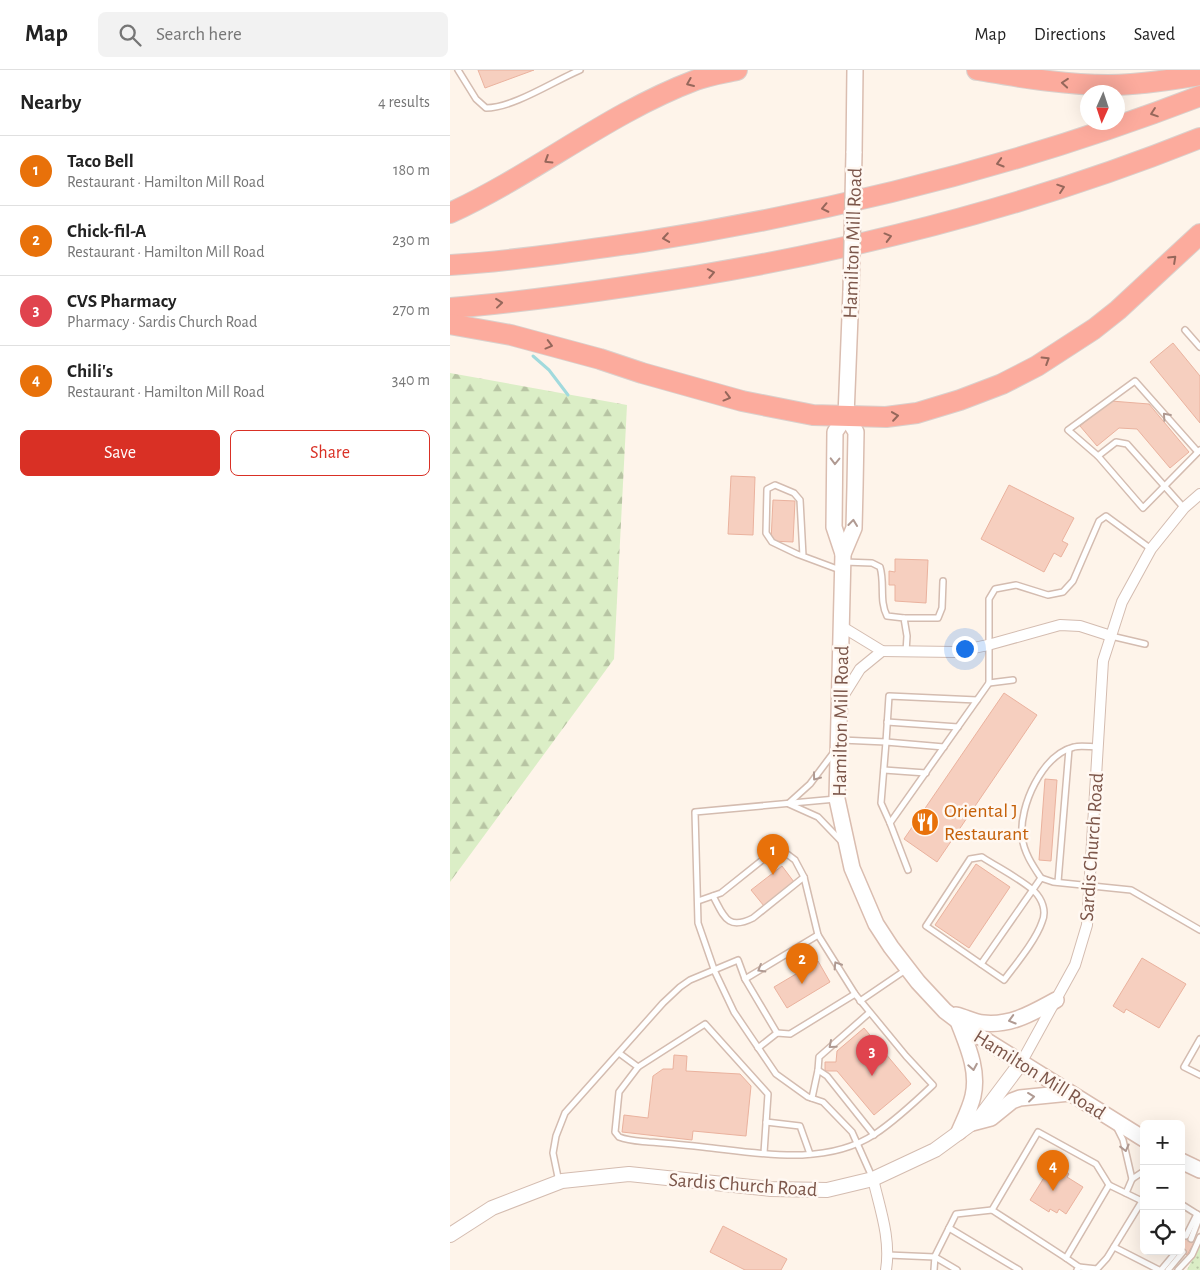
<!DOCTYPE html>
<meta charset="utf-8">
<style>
:root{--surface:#fff;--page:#f2f2f2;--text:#222;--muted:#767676;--line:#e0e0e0;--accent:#d93025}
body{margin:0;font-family:"Alegreya Sans",sans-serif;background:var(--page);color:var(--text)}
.controls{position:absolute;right:15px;bottom:15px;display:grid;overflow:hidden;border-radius:8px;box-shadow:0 5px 20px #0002}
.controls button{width:45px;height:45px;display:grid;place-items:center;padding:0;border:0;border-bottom:1px solid var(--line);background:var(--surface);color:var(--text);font:25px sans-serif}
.compass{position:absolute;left:630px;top:15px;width:45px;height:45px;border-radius:50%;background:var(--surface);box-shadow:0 5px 20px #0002;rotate:183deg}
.you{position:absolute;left:514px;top:578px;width:18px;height:18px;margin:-12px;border:4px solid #fff;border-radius:50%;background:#1a73e8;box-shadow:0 0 0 8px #1a73e833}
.badge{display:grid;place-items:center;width:32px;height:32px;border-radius:50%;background:var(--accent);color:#fff;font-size:16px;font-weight:700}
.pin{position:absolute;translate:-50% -41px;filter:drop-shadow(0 1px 2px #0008)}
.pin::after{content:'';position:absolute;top:26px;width:18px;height:15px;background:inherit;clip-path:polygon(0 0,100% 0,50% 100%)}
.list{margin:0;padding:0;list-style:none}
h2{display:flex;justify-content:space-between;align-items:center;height:65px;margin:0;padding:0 20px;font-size:21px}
h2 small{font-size:16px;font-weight:400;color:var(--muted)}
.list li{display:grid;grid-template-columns:32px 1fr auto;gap:15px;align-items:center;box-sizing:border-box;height:70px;padding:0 20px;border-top:1px solid var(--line)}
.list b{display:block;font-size:19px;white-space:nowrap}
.list p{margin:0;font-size:16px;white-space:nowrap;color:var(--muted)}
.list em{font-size:16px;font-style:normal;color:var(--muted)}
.actions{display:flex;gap:10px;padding:15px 20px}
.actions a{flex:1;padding:11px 0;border:1px solid var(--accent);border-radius:8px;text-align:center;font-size:18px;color:var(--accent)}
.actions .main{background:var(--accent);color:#fff}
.icon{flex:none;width:28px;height:28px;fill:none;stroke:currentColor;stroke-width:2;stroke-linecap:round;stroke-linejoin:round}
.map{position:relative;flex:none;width:750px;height:1200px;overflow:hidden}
header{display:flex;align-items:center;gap:30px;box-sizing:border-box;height:70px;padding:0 25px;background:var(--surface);border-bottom:1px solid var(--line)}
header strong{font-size:24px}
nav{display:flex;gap:28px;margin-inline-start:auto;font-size:18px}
.search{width:350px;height:45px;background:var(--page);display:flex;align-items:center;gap:12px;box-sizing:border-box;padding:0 18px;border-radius:8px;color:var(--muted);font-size:19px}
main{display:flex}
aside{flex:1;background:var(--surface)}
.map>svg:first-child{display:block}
.forest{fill:url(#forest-firs)}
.park{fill:url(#park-dots)}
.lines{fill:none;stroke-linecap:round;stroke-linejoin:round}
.stream{stroke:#a1dadd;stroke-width:3}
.building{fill:#f6cfbf;stroke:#eab29e}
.service-casing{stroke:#d4bcb0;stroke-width:8}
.minor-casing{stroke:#d4bcb0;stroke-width:12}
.tertiary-casing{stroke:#d4bcb0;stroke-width:16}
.secondary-casing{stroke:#dabdb0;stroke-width:18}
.motorway-casing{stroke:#dad0cc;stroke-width:22}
.service{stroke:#fff;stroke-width:5}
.minor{stroke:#fff;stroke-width:10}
.tertiary{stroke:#fff;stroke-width:14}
.secondary{stroke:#fff;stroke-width:15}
.motorway{stroke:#fcab9d;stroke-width:20}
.secondary-bridge-casing{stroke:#dabdb0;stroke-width:18;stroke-linecap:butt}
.secondary-bridge{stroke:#fff;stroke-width:15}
.oneway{stroke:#96675b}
.oneway2{stroke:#b09a92}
.labels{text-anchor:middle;stroke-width:5;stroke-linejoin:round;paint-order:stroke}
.street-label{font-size:20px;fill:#7c564a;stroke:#fff8f2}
.food-label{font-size:20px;fill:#c56008;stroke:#fff8f2;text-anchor:start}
</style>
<header>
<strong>Map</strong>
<div class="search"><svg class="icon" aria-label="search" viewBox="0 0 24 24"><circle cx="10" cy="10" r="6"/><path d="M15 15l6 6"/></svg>Search here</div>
<nav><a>Map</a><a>Directions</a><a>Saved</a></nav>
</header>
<main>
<aside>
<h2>Nearby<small>4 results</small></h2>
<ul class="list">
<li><span class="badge" style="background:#e8710a">1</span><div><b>Taco Bell</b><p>Restaurant · Hamilton Mill Road</p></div><em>180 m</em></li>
<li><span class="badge" style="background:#e8710a">2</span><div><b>Chick-fil-A</b><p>Restaurant · Hamilton Mill Road</p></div><em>230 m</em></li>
<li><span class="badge" style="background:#e0444e">3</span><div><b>CVS Pharmacy</b><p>Pharmacy · Sardis Church Road</p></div><em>270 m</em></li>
<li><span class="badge" style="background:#e8710a">4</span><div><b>Chili's</b><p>Restaurant · Hamilton Mill Road</p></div><em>340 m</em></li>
</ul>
<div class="actions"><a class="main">Save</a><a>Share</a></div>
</aside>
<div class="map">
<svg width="750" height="1200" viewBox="0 0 750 1200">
<defs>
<pattern id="forest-firs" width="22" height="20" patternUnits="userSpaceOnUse" patternTransform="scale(1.25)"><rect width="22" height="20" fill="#dbeec6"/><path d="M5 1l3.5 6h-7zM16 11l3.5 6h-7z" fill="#b7c4a3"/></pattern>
<pattern id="park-dots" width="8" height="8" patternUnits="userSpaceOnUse" patternTransform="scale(1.25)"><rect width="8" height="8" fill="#dbeec6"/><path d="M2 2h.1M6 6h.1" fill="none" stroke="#b7c4a3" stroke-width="1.8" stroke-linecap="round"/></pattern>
</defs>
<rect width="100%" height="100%" fill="#fef4ea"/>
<polygon class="forest" points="0,303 177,335 164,589 0,812"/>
<polygon class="park" points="750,1176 750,1200 737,1200 749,1177"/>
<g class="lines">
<polyline class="stream" points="83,286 99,300 118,325"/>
</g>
<g class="building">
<polygon points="28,0 84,0 35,18"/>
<polygon points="723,273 750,306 750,353 700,292"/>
<polygon points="661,331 699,334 739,382 720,398 687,359 669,358 647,376 630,356"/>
<polygon points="281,406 305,407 303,465 278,464"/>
<polygon points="559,415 624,448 612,471 618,474 611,487 604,483 594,502 531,469"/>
<polygon points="323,430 345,431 343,472 321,471"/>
<polygon points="445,489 478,490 476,533 445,531 445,515 439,515 439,501 445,502"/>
<polygon points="554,623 587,645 487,792 454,769"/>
<polygon points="595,709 607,710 601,791 589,790"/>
<polygon points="526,794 560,817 519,878 485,855"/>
<polygon points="332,796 344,812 314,836 301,820"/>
<polygon points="692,888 736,914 709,958 676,939 674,943 663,936"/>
<polygon points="368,891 380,912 337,938 324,917"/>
<polygon points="414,958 461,1014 424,1045 387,1001 375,1001 375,992 386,992 387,981"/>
<polygon points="224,985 237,986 236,1001 290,1004 301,1016 296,1066 243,1061 242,1070 172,1062 174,1045 198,1048 203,1006 213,999 223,999"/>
<polygon points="600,1098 609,1104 612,1099 619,1104 617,1107 633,1117 616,1144 609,1139 607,1143 600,1139 599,1142 580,1130"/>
<polygon points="273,1156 337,1189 331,1200 295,1200 260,1182"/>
<polygon points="731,1163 745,1171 737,1185 731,1181"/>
</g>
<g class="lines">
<g class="service-casing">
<g id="service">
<path d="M8,0L26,29L36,38C63,38 104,11 130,0"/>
<polyline points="735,260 750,277"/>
<polyline points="648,386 618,360 685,311 748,382"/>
<polyline points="734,438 677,374 666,372 648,386 693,438 750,380"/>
<polyline points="353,486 350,430 344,423 325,415 317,419 316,463 322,472 347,484 390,500"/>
<path d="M394,492L422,493L430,497C435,513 429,531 437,546L454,548L457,566L456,582"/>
<polyline points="454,548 488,548 492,538 493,511"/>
<polyline points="661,566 695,574"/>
<polyline points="539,613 563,610"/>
<polyline points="437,652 508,657"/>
<polyline points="391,670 436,672 439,626 527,630 539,613 539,529 545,519 566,515 598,525 613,522 623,511 649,451 656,446 701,479"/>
<polyline points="434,700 476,703"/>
<polyline points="386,729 245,742 248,853 265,902 284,942 326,1004 358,1027 373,1032 402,1062 423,1109"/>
<polyline points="339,733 360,714 384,682"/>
<polyline points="339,734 368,747 392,772"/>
<polyline points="440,753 431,733 436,672 494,677"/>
<path d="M532,787C547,797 571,809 584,821C592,829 597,841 592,852C586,870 566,894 554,910L476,856L520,789Z"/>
<polyline points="458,800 440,753 527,630"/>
<path d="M591,808C583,796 574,783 572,767C569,736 592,685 624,677C631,675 640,677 647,677"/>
<polyline points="608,812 619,679"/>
<path d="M263,826C274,846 277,861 303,848L354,807"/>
<polyline points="531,894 591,808 603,812 681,820 750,860"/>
<polyline points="410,931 457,899"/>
<polyline points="419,943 369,987 368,1000 377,1006 424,1065"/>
<polyline points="327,963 295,909 368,865"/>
<polyline points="750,969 734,997 750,1005"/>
<polyline points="308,978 327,963 340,964 405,924"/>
<path d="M169,983L188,997L169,1022L165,1062L169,1067C179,1071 190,1071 199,1072C217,1073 235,1075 253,1077C308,1083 375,1097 425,1064C446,1050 465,1032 483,1015L456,986L405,924L368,865L354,807L345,790L333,781L321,783L271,823L248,831"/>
<polyline points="188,997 255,954 318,1024 314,1083"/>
<polyline points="362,1028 368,1000"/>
<polyline points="316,1052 350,1056 360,1084"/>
<polyline points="666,1056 673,1070 682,1109"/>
<polyline points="109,1112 103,1083 106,1066 115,1043 213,933 230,917 240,910 288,890 295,909"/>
<polyline points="676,1123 682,1109 694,1101"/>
<polyline points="731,1134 750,1146"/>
<polyline points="542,1140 616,1188"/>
<polyline points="499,1158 569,1200"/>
<polyline points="736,1166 747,1144"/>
<polyline points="741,1169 750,1146"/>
<polyline points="664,1177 709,1200"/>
<polyline points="438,1185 485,1187 507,1200"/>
<polyline points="629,1197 647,1199 657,1188 692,1131"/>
<polyline points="484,1200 485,1186 506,1144 542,1140 588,1062 646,1094 659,1115 692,1131 694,1130"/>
<polyline points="627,1200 629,1197 616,1188 659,1115"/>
<polyline points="711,1200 727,1181"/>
<polyline points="718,1200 733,1182"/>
<polyline points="728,1200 742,1185 750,1167"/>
</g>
</g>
<g class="minor-casing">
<g id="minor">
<polyline points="391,556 432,581 505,582 538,575 610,555 630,556 661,566"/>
<polyline points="390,631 410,599 432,581"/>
<polyline points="571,993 625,895 637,855 653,591 672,532 701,479 734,438 750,424"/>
<path d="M423,1109C430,1139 441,1169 436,1200"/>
</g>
</g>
<g class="tertiary-casing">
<polyline id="tertiary" points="0,1165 42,1138 112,1111 179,1104 321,1119 377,1120 423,1109 485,1080 522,1053 532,1045 571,993"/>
</g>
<g class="secondary-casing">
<g id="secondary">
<polyline points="404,83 405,0"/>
<polyline points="396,346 406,362 405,417 404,458 393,484 387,729 402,798 426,854 441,877 468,912 495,941 524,963 694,1069"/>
<polyline points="393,484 384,457 385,362 396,346 401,221"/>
<path d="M506,945C515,947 524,952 533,953C561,956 582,943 606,930"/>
<path d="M508,951C517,975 529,1000 523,1026C520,1039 514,1050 509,1062"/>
<polyline points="522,1053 541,1048 562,1031 570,1028 620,1023"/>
<polyline points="731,1091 750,1100"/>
</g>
</g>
<g class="motorway-casing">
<g id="motorway">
<path d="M527,0C570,7 614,15 658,15C688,15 720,10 750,5"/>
<path d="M0,143C85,104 158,43 246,10C259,5 274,3 287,0"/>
<path d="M0,195C64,191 129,181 192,172C382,142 571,95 750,26"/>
<path d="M0,238C61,233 121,225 181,216C375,188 568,141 750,68"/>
<polyline points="0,254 61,265 150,289 192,303 292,331 363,345 436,347 467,343 510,330 552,314 587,296 644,259 668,240 750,164"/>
</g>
</g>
<use href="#service" class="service"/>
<use href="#minor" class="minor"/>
<use href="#tertiary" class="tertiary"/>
<use href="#secondary" class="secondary"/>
<use href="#motorway" class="motorway"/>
<g class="secondary-bridge-casing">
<polyline id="secondary-bridge" points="401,221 404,83"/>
</g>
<use href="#secondary-bridge" class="secondary-bridge"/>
</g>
<defs><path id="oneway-chevron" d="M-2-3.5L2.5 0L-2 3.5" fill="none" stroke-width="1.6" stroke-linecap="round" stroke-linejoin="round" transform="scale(1.25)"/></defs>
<g class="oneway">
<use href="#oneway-chevron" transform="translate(240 13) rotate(157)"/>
<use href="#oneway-chevron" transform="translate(615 13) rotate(-175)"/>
<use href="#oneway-chevron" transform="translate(704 43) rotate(161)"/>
<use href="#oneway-chevron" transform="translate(98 90) rotate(148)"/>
<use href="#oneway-chevron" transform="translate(550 93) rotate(164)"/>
<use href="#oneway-chevron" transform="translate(611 118) rotate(-19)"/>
<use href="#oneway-chevron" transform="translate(375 138) rotate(168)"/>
<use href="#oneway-chevron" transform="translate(438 167) rotate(-15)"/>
<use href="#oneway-chevron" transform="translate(216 168) rotate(171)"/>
<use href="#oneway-chevron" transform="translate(723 189) rotate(-43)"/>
<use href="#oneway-chevron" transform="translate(261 203) rotate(-11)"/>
<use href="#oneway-chevron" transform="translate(49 233) rotate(-6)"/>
<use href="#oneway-chevron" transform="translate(99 275) rotate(15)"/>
<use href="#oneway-chevron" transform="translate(596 290) rotate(-32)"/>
<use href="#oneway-chevron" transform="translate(277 327) rotate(15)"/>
<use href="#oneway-chevron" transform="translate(445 346) rotate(-8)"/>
</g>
<g class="oneway2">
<use href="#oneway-chevron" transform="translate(716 346) rotate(-132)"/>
<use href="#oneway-chevron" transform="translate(385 391) rotate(91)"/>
<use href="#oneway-chevron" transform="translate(403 453) rotate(-84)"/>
<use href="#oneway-chevron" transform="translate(366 707) rotate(127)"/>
<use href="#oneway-chevron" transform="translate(387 895) rotate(-122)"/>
<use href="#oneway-chevron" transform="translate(311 899) rotate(149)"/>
<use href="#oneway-chevron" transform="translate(562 950) rotate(164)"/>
<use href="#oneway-chevron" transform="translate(382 975) rotate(139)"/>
<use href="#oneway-chevron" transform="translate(523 997) rotate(80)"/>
<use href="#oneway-chevron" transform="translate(581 1027) rotate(-7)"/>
<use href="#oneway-chevron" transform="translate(675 1078) rotate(76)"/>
</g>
<defs>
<g id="restaurant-disc" transform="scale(1.4375)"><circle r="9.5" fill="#e8710a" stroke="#fff8f2"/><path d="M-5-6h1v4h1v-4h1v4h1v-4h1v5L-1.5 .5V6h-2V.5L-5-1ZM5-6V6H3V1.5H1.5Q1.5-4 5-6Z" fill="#fff"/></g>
</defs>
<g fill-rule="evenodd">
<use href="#restaurant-disc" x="475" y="752"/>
</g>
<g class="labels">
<g class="street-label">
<text transform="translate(402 173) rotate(-88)" y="7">Hamilton Mill Road</text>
<text transform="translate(390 651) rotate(-89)" y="7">Hamilton Mill Road</text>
<text transform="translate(641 777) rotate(-86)" y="7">Sardis Church Road</text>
<text transform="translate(590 1004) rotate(32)" y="7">Hamilton Mill Road</text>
<text transform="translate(293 1114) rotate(4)" y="7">Sardis Church Road</text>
</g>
<g class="food-label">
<text x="494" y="747">Oriental J<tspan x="494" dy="23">Restaurant</tspan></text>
</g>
</g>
</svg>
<div class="controls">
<button>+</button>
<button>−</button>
<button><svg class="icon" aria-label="locate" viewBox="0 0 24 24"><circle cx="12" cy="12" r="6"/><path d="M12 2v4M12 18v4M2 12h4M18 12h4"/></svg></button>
</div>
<svg class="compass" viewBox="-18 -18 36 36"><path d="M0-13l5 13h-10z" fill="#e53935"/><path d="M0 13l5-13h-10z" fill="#767676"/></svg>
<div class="you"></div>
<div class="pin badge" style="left:323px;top:805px;background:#e8710a">1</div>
<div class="pin badge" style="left:352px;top:914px;background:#e8710a">2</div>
<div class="pin badge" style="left:422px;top:1006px;background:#e0444e">3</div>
<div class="pin badge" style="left:603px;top:1121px;background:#e8710a">4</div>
</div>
</main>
